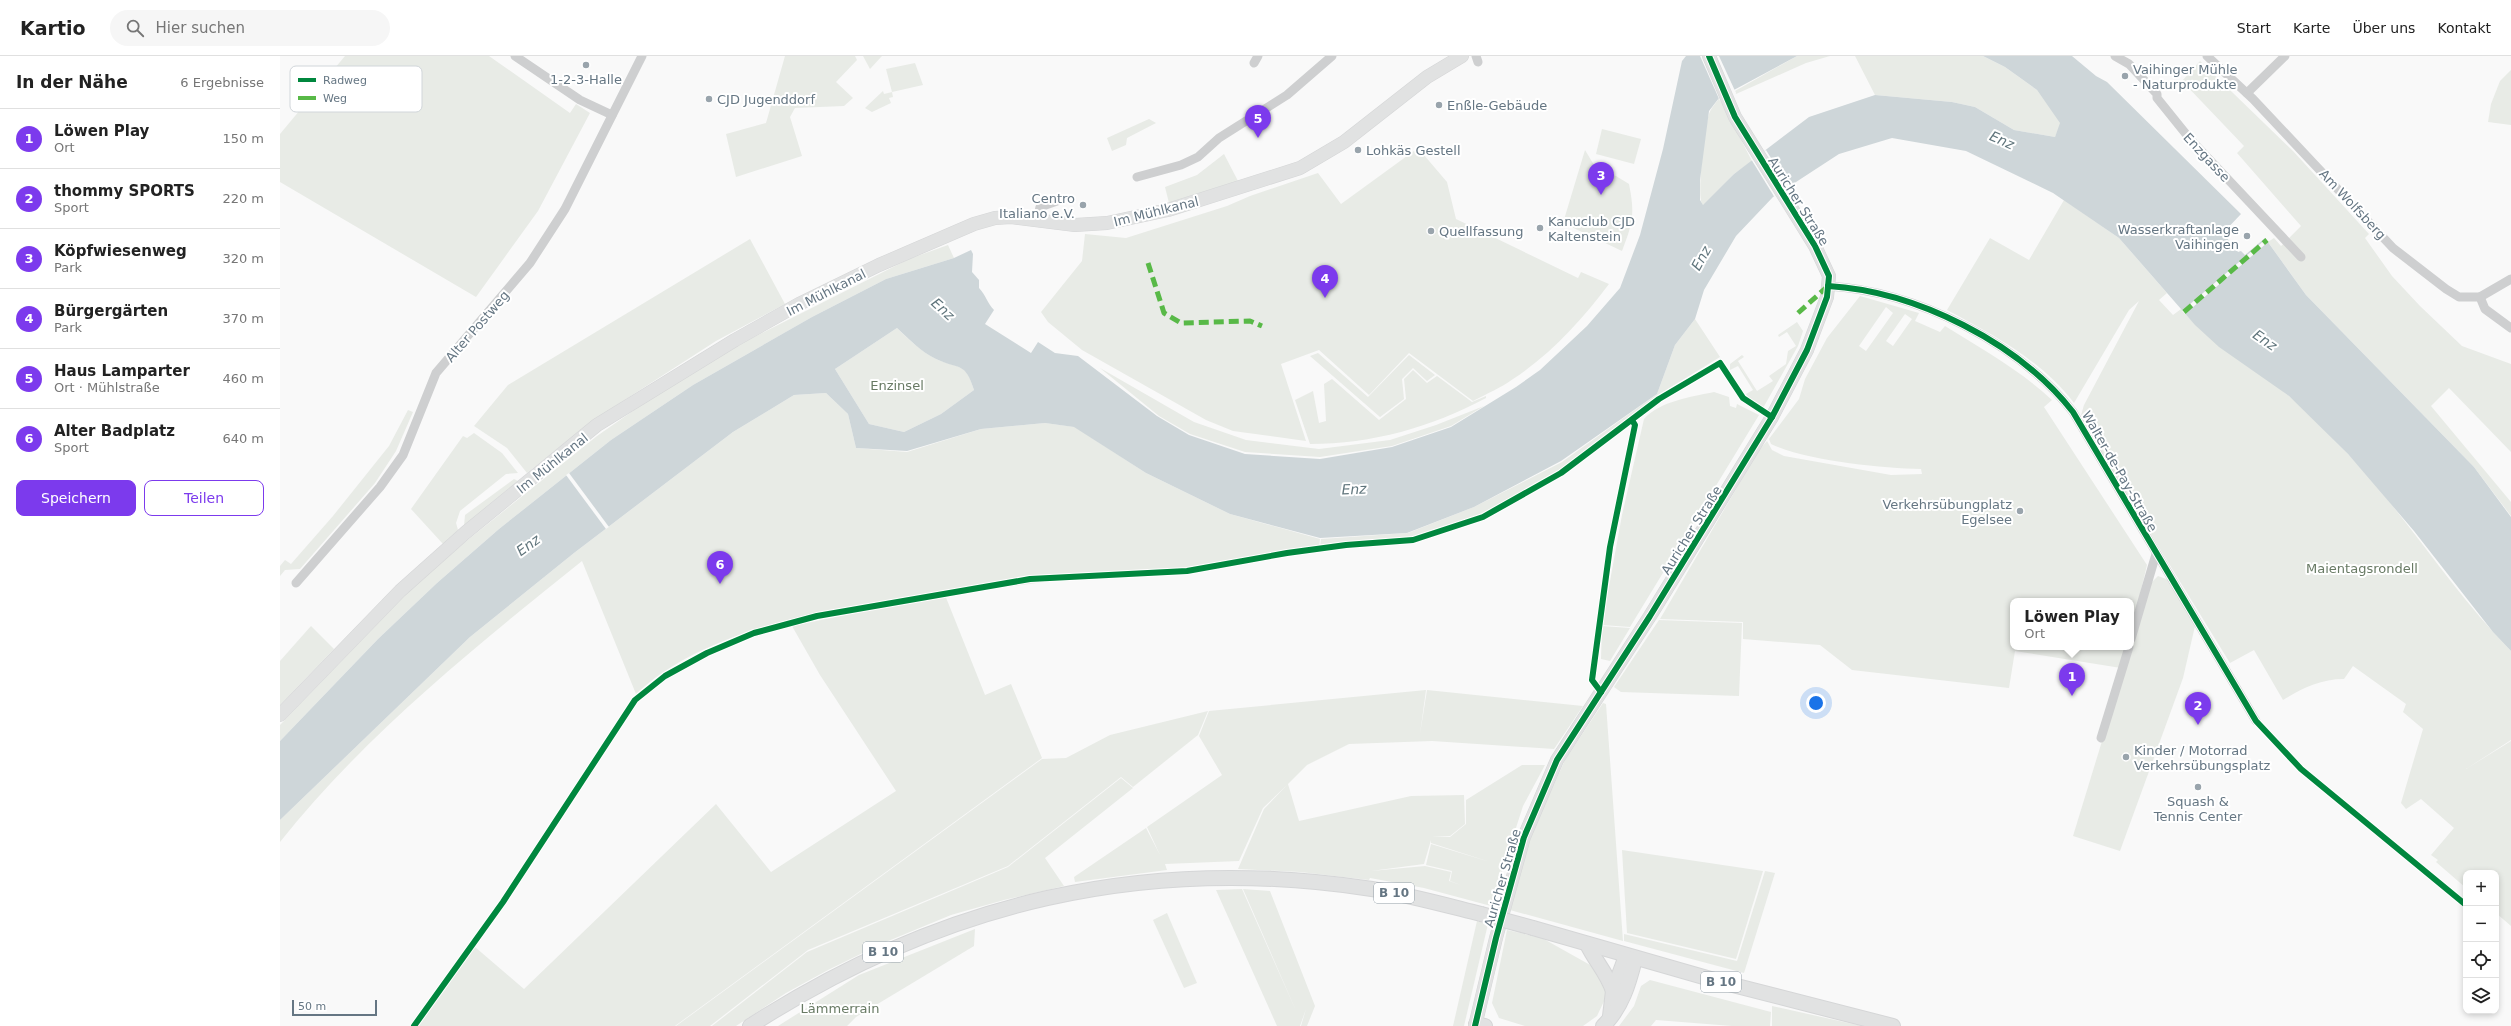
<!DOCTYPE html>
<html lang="de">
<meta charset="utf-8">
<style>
:root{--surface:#fff;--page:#f6f6f6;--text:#222;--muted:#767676;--line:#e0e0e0;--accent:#7c3aed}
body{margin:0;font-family:"DejaVu Sans",sans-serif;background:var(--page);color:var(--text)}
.controls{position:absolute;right:12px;bottom:12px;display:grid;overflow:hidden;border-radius:8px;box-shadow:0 2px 6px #0003}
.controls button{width:36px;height:36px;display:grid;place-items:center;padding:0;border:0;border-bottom:1px solid var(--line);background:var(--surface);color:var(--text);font:20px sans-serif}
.scale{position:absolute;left:12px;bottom:10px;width:85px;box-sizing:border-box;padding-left:4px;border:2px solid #657683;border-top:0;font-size:11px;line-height:14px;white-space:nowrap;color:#657683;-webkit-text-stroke:3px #fff;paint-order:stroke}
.you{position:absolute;left:1536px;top:647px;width:14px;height:14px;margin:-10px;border:3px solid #fff;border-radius:50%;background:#1a73e8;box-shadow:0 0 0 6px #1a73e833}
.badge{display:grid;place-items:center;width:26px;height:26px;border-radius:50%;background:var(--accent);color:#fff;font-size:13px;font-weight:700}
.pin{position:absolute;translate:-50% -33px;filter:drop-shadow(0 1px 2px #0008)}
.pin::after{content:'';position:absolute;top:21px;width:14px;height:12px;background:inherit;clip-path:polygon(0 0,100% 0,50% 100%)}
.popup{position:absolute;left:1730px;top:542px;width:124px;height:52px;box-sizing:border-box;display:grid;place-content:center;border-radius:8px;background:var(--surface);filter:drop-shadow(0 1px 3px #0005);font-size:13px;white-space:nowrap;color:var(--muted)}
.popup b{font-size:15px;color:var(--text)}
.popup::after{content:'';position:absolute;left:50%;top:100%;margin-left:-8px;border:8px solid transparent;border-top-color:var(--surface)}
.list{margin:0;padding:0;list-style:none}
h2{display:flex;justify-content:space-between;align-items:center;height:52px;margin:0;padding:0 16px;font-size:17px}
h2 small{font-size:13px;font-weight:400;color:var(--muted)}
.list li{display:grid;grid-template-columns:26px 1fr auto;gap:12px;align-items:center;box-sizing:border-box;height:60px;padding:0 16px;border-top:1px solid var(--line)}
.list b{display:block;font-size:15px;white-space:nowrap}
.list p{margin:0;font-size:13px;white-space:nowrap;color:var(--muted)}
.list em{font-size:13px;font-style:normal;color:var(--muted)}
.actions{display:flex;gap:8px;padding:12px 16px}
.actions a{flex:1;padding:9px 0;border:1px solid var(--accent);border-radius:8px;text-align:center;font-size:14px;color:var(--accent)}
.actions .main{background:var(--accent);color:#fff}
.icon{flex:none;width:22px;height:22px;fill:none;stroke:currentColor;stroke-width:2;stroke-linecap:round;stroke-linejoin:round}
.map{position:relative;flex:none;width:2231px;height:970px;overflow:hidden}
header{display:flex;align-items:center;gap:24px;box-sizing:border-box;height:56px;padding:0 20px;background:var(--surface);border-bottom:1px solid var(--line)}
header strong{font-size:19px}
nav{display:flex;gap:22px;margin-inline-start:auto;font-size:14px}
.search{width:280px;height:36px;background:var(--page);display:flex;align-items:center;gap:10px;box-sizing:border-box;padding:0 14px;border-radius:22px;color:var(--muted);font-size:15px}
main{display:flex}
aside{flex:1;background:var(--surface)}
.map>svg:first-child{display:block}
.green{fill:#e8ebe6;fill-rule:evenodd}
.water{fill:#ced6d9;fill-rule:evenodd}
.pier{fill:#f9f9f9}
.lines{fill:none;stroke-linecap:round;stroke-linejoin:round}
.secondary-casing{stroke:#d5d6d7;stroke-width:14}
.primary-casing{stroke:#d5d6d7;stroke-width:16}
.street{stroke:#cecfd0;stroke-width:9}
.secondary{stroke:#e1e2e2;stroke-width:13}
.primary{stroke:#e1e2e2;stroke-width:14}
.primary-bridge-casing{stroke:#d5d6d7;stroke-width:16;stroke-linecap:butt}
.primary-bridge{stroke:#e1e2e2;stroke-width:14}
.quiet{stroke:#58b947;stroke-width:5;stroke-dasharray:10 5;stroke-linecap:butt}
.cycleway-casing{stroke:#fff;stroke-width:8}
.cycleway{stroke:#00873e;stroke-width:6}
.poi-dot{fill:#99a4ac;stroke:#fff;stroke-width:1.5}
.labels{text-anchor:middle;stroke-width:4;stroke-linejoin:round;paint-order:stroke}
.shield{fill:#fff;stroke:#939fa8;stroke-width:1}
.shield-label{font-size:12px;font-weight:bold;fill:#657683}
.poi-label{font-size:13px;fill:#657683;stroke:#fff;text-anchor:start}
.street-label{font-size:13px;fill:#657683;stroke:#fff}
.park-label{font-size:13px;fill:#687a64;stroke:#fff}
.water-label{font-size:14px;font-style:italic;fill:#60757c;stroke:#fff}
.key{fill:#fff;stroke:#d1d6da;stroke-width:1}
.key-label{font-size:11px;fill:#657683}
</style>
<header>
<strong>Kartio</strong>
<div class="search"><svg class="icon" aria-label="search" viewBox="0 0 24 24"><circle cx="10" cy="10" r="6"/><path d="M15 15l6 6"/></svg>Hier suchen</div>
<nav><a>Start</a><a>Karte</a><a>Über uns</a><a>Kontakt</a></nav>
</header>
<main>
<aside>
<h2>In der Nähe<small>6 Ergebnisse</small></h2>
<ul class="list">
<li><span class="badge">1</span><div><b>Löwen Play</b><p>Ort</p></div><em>150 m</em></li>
<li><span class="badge">2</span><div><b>thommy SPORTS</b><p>Sport</p></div><em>220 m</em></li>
<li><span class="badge">3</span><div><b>Köpfwiesenweg</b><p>Park</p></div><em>320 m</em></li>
<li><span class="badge">4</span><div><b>Bürgergärten</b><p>Park</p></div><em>370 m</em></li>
<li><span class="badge">5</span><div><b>Haus Lamparter</b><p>Ort · Mühlstraße</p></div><em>460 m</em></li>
<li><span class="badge">6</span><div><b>Alter Badplatz</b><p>Sport</p></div><em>640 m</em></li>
</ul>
<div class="actions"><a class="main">Speichern</a><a>Teilen</a></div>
</aside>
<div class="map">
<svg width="2231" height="970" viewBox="0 0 2231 970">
<rect width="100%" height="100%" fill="#f9f9f9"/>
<g class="green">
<polygon points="65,0 209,0 290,57 296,48 310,57 258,155 196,241 0,126 0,78"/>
<polygon points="505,0 575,0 577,4 556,26 573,42 564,50 515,52 510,61 522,100 456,121 446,78 486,67"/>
<polygon points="583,0 602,0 590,13"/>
<polygon points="1517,0 1550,0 1526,7 1456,38 1455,35"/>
<polygon points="1575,0 1703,0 1725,11 1757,34 1781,67 1775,81 1734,74 1695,51 1672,46 1595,39"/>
<polygon points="1920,5 2013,95 2089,178 2085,182 2112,220 2140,250 2182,290 2231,308 2231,396 2169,332 2151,350 2231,446 2231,460 2194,411 2026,239 1988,186 1994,182 2001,190 2021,170 1957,97 1964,90 1902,25"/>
<polygon points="635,7 643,29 612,36 613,41 609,42 611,47 592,56 585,52 603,35 604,38 612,36 606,13"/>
<polygon points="2231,14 2231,69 2208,66 2211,48 2220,25"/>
<path d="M1439,42L1472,105L1454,118L1426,148L1423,149C1416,143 1425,69 1429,58C1431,52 1436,47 1439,42Z"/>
<polygon points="869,63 876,67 847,82 846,89 832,95 827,82"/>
<polygon points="1322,73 1361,83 1354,108 1316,98"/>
<path d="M1138,92L1167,126L1176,163L1298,222L1301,216L1329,228C1302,264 1271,298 1233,323C1221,332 1206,338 1193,345L1129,297L1089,339L1039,294L1001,308L1026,385L953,375L926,364L802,294L768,266L761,256L802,205L805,178L846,182L947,150L970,140L1038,117L1061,148Z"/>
<path d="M1305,94L1317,114L1336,120L1349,128C1355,158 1353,167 1342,195L1283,167Z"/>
<polygon points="944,98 958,125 889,147 885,131 917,119"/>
<path d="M1784,144L1839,182L1887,237L1879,244L1893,259L1901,253C1934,292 1971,309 2009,340C2029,357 2048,378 2067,397C2126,459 2171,534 2231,595V684L2186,713L2231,685V870L2216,857V817H2186V832L2156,806L2158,804L2151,799L2174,772L2141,743L2126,753L2121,747L2143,673L2123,656L2126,648L2073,610L2064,623C2041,623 2022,632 2003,644L1974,594L1950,607L1800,363L1804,349L1859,245L1849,254L1794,347C1762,305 1714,279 1667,254L1710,182L1749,204Z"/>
<polygon points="470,183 505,248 436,285 312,365 247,417 227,392 194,370 228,329"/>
<polygon points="668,189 674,202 606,223 532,261 413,329 331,384 219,473 157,527 98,583 0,685 0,669 130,534 184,487 317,380 380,336 466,285 629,203"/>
<path d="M1580,240L1639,257L1635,265L1660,276L1665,270C1702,293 1740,314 1772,344L1764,351L1867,509L1851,576V545H1733V591H1847L1841,612L1735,595L1729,632L1572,614L1540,589L1463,583V566L1380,563L1479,394L1487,385L1492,394L1504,400L1611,419L1642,418L1641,413C1601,412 1527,405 1491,388L1489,383L1519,343L1525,323L1547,282ZM1606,251L1613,257L1586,295L1579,290ZM1625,258L1632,263L1613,290L1606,285Z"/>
<polygon points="1415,263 1440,301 1378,339 1280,416 1202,459 1132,482 1040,491 1041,483 1128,477 1194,451 1282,406 1377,338 1395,289"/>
<polygon points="1517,266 1523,275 1518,290 1483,352 1468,341 1466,338 1473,334 1458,310 1450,314 1450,308 1462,299 1464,301 1458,305 1477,335 1493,325 1489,320 1506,308 1508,295 1516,290 1507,276 1499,281 1498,279"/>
<path d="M617,272C628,283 642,296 656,303C679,313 686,306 694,334L661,358L624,376L589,368L555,313Z"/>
<polygon points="1038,297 1088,341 1129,299 1155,319 1147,325 1133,312 1122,323 1124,343 1100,361 1030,300"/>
<polygon points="820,312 914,366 966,384 1039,393 1110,384 1156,369 1204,350 1171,370 1112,390 1040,401 965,396 910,378 879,360"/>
<path d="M1133,314L1147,327L1157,320L1192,346L1206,340V342C1152,371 1092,388 1030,388L1015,344L1033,335L1039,367L1046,365L1044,328L1052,323L1099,364L1126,343L1124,323Z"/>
<path d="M1434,336L1449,341L1450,350L1456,352L1457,348L1479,359L1350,571L1322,569L1342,459L1364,363C1380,345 1411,341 1434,336Z"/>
<path d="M546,337L568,358L576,392L627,396L701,373L765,367L795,371L866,417L950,458L1040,483L1039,491L907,518L794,522L665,539L705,639L731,628L762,702L395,970H136L195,891L244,933L436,748L491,816L616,735L540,619L512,570L575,557L574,550C502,563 410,586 356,638L302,505C195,591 86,678 0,786V764L190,581L294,497L453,376L514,339Z"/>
<polygon points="128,354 133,356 116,395 95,427 20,513 5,514 0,520 0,510 5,504 11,508 53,460 109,390"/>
<polygon points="194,377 222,397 238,417 226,418 180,455 176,467 178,474 163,488 131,453 183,380 187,382"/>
<polygon points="234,423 238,425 184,470 185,459"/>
<polygon points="1878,520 1889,524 1915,570 1903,622 1840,795 1793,780 1870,528"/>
<polygon points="1379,564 1462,567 1459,640 1341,636 1334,631"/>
<polygon points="31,570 54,593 0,649 0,605"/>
<polygon points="1322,570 1350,572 1330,605 1321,603"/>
<path d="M1146,634L1140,678L1147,634L1303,650L1274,693L1152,685L1069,688L1027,709L1008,728L1019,765L1131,740L1184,739L1185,768L1170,780H1152L1170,781L1186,768V744L1242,709H1265L1243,750L1211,850L1144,832L1090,822L1089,824L1020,816L958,813L984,753L1007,729L983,752L959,805L885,808L887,814L795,826L794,821L866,772L880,799L867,771L942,719L919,680L929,655ZM1151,784V787L1210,806L1151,788L1146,809L1172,815L1170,825L1181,829L1169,825L1171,816L1145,810L1091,815L1144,808Z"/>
<polygon points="1323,647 1326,648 1343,885 1230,854 1250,782 1285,704"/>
<polygon points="928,655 918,679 853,731 841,721 728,810 528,894 430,970 396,970 762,703 786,702 830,679"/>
<polygon points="841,722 853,732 765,802 784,830 724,844 671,859 601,888 548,914 506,937 456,970 432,970 527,896 728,811"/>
<polygon points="1342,794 1483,815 1456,903 1347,877"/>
<polygon points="1485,815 1495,817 1464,917 1344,885 1344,878 1457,905"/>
<polygon points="962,833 1017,957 963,833 990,835 1035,950 1027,970 1021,970 1026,953 1020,970 997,970 936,834"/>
<polygon points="887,857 917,927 904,932 873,864"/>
<polygon points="1197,865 1208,868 1184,970 1173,970"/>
<polygon points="695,873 694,890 576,961 567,970 498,970 579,919"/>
<polygon points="1227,874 1262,882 1312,910 1325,927 1326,941 1317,960 1303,970 1245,970 1219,962 1212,947"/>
<polygon points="1370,924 1491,956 1490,970 1452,970 1376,964 1371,970 1339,970 1354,950 1361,930"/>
<polygon points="1492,950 1582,970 1492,970"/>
</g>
<path class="water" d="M1406,0H1517L1439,42L1429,55L1420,124V144L1423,149L1454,118L1529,61L1595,39L1672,46L1695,51L1734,74L1775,81L1780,67L1757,34L1725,11L1703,0H1792L1816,20L1827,26L1961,158L1943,177L1958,196L1961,195L1965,199L1985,182L2026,239L2194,411L2231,461V595L2213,576L2134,475L2068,398L2009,340L1939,291L1915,269L1839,182L1773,137L1686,95L1612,82L1559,98L1493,141L1456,180L1424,234L1415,263L1395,289L1377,338L1281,405L1194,451L1127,477L1040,482L950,458L866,417L794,371L765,367L701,373L627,395L576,392L568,358L546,337L514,339L453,376L294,497L190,581L0,764V685L98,583L157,527L219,473L331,384L413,329L532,261L606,223L674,202L691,194L693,198L692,216L699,224V232C706,239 707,247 714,254L705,268L751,297L758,286L775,297L798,300L877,360L909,379L965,398L1040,403L1112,391L1171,371L1236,331L1260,314L1307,270L1340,232L1360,179L1383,93L1402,5ZM617,272C629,283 641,296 656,303C679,314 685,305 694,334L661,358L624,376L589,368L555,313Z"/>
<g class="pier">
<polygon points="1420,0 1439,0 1456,37 1440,45"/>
<polygon points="1486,94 1510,132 1495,142 1471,103"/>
<polygon points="1986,183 1988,186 1905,258 1902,255"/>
<polygon points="289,417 329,471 326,473 286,419"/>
</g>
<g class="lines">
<g class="secondary-casing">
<g id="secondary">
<polyline points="0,659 120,535 185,477 317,369 455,284 519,248 599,209 694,168 715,162 731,161 795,169 827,167 888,154 1020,112 1064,86 1147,21 1182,0"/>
<polyline points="1195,970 1216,882 1244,781 1277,704 1370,560 1492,361 1527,294 1547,241 1549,220 1535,190 1455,61 1429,0"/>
</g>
</g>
<g class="primary-casing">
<g id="primary">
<polyline points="1253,872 1441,926 1613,970"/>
<path d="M1307,888C1315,905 1327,917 1333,935"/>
<polyline points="1330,960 1333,935 1346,900"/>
<polyline points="1196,968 1205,970"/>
<path d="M470,970C662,846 865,798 1092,833C1129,839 1165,849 1201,858"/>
<path d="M1323,970C1342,952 1349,927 1355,903"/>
</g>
</g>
<g class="street">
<polyline points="235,0 300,44 332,59"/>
<polyline points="1196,0 1198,6"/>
<polyline points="1835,0 1849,8 1877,38 1877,42 1910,83 2021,201"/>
<polyline points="1927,0 1973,43 2113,192 2166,233 2179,241 2200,241 2205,253 2231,272"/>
<polyline points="974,7 978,0"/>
<polyline points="1967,37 2005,0"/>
<polyline points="857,121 901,109 918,101 939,82 1007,39 1052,0"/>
<polyline points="757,163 760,151 777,145"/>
<path d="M1548,230C1636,235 1739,287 1793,356L1976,665"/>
<polyline points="2200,241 2231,223"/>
<polyline points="16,527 100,431 123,399 156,317 250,207 285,153 362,0"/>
<polyline points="1851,583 1876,498"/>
<polyline points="1821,682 1849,591"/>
</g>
<use href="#secondary" class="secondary"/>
<use href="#primary" class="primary"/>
<g class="primary-bridge-casing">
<polyline id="primary-bridge" points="1201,858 1253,872"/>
</g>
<use href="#primary-bridge" class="primary-bridge"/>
<g class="quiet">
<polyline points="868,207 884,257 901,267 970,265 982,270"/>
<polyline points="1904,256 1987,184"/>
<polyline points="1518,257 1548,230"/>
</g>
<g class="cycleway-casing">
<g id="cycleway">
<path d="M1548,230C1636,235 1739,287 1793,356L1976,665L2021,713L2186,849"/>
<polyline points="1321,636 1312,624 1330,491 1355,369 1352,364"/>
<polyline points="134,970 223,846 355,644 385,620 427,597 474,577 537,560 750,523 907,515 1007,497 1066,489 1133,484 1203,461 1281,417 1379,343 1440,307 1463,342 1492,361"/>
<polyline points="1195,970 1216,882 1244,781 1277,704 1370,560 1492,361 1527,294 1547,241 1549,220 1535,190 1455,61 1429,0"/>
</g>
</g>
<use href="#cycleway" class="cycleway"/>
</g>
<g class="poi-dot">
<circle cx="306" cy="9" r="4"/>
<circle cx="1845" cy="20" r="4"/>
<circle cx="429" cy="43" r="4"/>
<circle cx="1159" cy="49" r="4"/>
<circle cx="1078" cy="94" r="4"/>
<circle cx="803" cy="149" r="4"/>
<circle cx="1260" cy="172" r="4"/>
<circle cx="1151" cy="175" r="4"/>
<circle cx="1967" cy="180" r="4"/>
<circle cx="1740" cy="455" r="4"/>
<circle cx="1846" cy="701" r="4"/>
<circle cx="1918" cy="731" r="4"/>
</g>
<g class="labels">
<g class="shield">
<rect x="1094" y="827" width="40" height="20" rx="3"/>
<rect x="583" y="886" width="40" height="20" rx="3"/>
<rect x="1421" y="916" width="40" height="20" rx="3"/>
</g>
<g class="shield-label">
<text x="1114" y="841">B 10</text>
<text x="603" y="900">B 10</text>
<text x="1441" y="930">B 10</text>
</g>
<g class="poi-label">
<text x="1853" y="18">Vaihinger Mühle<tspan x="1853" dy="15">- Naturprodukte</tspan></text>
<text x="306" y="28" text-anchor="middle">1-2-3-Halle</text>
<text x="437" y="48">CJD Jugenddorf</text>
<text x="1167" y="54">Enßle-Gebäude</text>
<text x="1086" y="99">Lohkäs Gestell</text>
<text x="795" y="147" text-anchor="end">Centro<tspan x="795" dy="15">Italiano e.V.</tspan></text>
<text x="1268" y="170">Kanuclub CJD<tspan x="1268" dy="15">Kaltenstein</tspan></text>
<text x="1959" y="178" text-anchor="end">Wasserkraftanlage<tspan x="1959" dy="15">Vaihingen</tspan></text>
<text x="1159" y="180">Quellfassung</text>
<text x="1732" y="453" text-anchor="end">Verkehrsübungplatz<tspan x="1732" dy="15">Egelsee</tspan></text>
<text x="1854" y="699">Kinder / Motorrad<tspan x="1854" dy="15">Verkehrsübungsplatz</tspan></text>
<text x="1918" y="750" text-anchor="middle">Squash &amp;<tspan x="1918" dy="15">Tennis Center</tspan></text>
</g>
<g class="street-label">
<text transform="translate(1927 101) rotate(47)" y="5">Enzgasse</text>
<text transform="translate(1519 145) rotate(58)" y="5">Auricher Straße</text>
<text transform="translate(2073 148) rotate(47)" y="5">Am Wolfsberg</text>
<text transform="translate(876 155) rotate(-14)" y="5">Im Mühlkanal</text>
<text transform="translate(546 236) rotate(-27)" y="5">Im Mühlkanal</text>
<text transform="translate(197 270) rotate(-49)" y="5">Alter Postweg</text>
<text transform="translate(272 407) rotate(-39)" y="5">Im Mühlkanal</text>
<text transform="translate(1840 415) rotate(60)" y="5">Walter-de-Pay-Straße</text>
<text transform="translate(1411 474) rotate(-58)" y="5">Auricher Straße</text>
<text transform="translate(1222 822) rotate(-74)" y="5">Auricher Straße</text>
</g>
<g class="park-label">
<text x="617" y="334">Enzinsel</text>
<text x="2082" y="517">Maientagsrondell</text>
<text x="560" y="957">Lämmerrain</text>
</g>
<g class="water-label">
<text transform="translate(1722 84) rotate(24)" y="5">Enz</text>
<text transform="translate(1421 202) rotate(-61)" y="5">Enz</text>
<text transform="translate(663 253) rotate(42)" y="5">Enz</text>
<text transform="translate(1985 284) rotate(35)" y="5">Enz</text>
<text transform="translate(1074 433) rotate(-2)" y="5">Enz</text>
<text transform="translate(248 489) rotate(-36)" y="5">Enz</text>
</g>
</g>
<rect x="10" y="10" width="132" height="46" rx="6" class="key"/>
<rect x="18" y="22" width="18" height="4" fill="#00873e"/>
<rect x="18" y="40" width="18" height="4" fill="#58b947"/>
<g class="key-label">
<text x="43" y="28">Radweg</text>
<text x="43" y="46">Weg</text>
</g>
</svg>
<div class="controls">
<button>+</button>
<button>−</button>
<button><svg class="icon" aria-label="locate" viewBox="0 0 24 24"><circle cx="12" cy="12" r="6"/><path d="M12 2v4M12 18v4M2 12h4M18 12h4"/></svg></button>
<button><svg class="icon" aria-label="layers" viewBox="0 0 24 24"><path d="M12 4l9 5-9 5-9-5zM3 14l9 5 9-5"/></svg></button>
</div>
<div class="scale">50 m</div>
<div class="you"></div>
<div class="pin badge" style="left:1792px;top:640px">1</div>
<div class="popup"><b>Löwen Play</b>Ort</div>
<div class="pin badge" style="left:1918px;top:669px">2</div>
<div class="pin badge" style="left:1321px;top:139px">3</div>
<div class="pin badge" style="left:1045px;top:242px">4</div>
<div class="pin badge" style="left:978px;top:82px">5</div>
<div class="pin badge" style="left:440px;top:528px">6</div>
</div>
</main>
